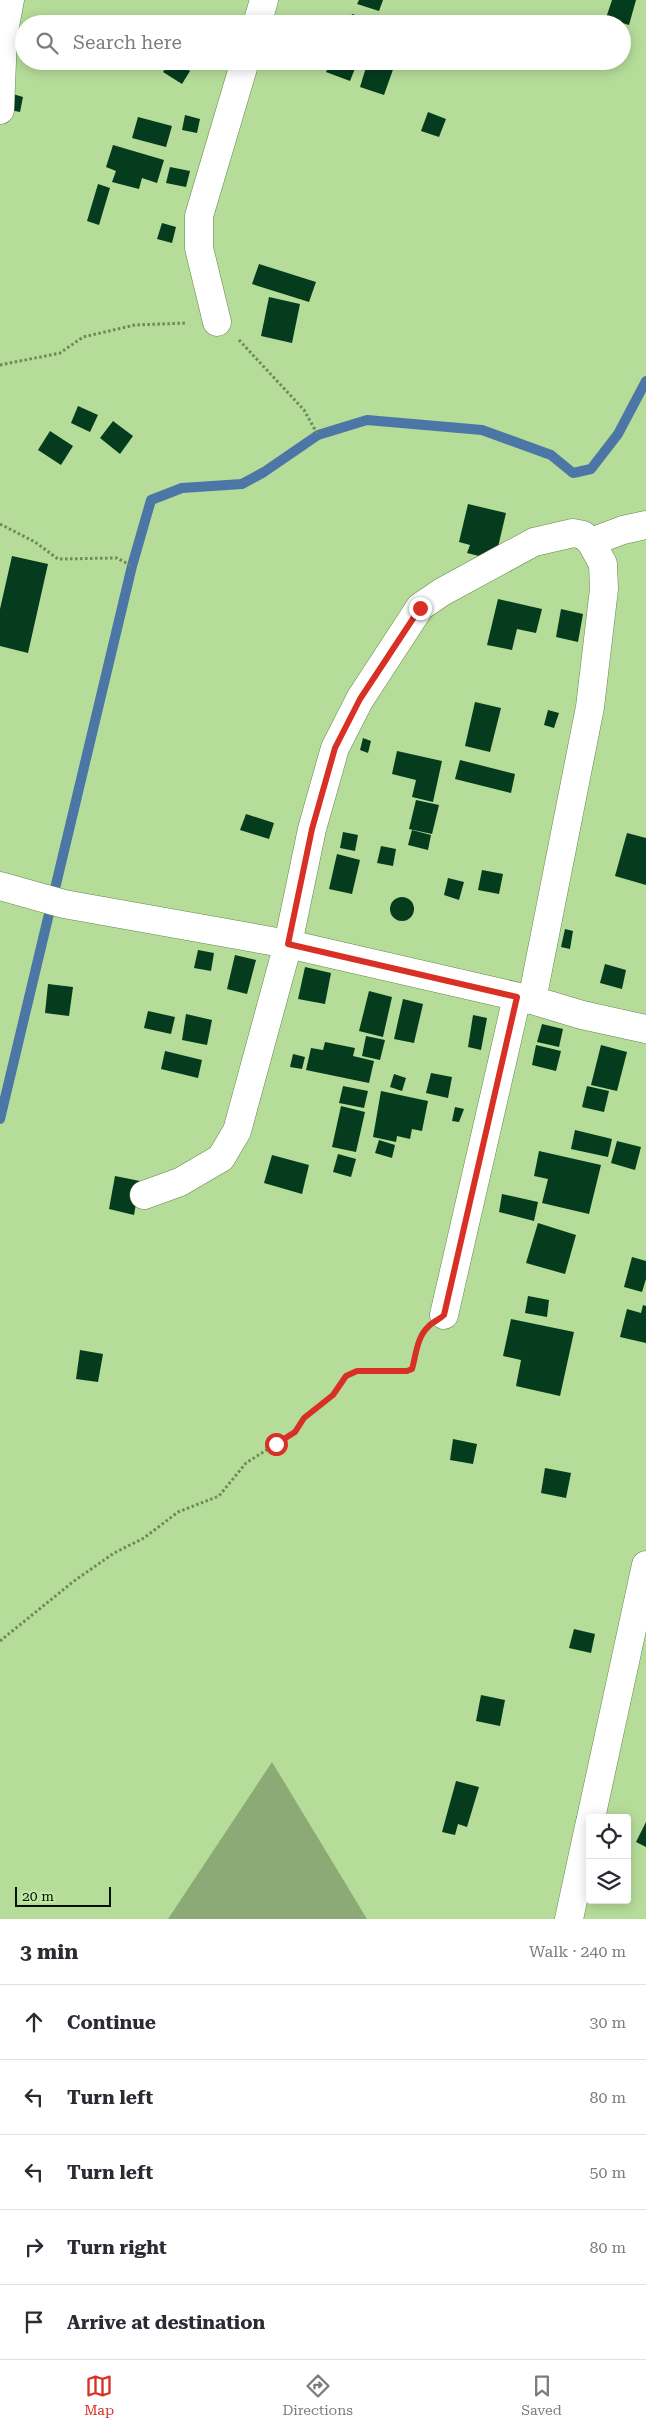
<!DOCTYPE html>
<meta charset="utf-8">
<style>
:root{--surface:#fff;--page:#f7f7f7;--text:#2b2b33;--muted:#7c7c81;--line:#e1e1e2;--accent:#d93025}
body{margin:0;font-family:"Roboto Serif",serif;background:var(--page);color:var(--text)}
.controls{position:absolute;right:15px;bottom:15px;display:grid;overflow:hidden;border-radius:5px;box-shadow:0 2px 12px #0003}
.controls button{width:45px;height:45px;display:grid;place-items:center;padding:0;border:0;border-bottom:1px solid var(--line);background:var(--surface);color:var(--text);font:25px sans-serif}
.scale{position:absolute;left:15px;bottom:12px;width:96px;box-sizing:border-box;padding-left:5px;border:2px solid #061300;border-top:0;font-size:14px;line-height:18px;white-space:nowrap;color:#061300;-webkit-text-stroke:4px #c2e9a6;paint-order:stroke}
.stop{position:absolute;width:15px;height:15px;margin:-11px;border:4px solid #d93025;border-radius:50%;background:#fff}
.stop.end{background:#d93025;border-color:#fff;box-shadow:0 1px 5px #0008}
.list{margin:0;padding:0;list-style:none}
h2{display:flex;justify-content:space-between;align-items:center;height:65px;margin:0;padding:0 20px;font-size:21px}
h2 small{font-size:16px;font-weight:400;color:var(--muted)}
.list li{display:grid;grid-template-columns:32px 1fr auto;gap:15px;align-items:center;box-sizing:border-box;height:75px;padding:0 20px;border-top:1px solid var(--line)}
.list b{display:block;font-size:19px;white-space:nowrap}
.list em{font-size:16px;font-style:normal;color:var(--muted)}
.icon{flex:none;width:28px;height:28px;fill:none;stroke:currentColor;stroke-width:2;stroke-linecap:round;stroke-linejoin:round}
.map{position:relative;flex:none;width:646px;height:1919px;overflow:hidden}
.search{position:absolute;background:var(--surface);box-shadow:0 2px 12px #0003;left:15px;right:15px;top:15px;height:55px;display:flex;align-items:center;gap:12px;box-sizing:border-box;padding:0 18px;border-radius:28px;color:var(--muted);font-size:19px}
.sheet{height:440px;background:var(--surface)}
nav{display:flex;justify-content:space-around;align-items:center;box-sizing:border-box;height:70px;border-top:1px solid var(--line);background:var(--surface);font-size:14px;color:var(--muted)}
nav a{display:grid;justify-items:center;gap:2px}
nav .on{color:var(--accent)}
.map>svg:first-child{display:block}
.green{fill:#8caa75}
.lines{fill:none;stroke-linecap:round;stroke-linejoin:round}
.stream{stroke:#4c76a5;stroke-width:10}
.building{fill:#053c1d}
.minor-casing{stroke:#648648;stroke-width:29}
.path{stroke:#6d895a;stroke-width:3;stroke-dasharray:2.5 2.5;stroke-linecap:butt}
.minor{stroke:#fff;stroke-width:28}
.route{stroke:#d93025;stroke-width:6}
</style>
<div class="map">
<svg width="646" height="1919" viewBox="0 0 646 1919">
<rect width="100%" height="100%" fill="#b6dc99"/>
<polygon class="green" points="272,1762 367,1919 168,1919"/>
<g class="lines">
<polyline class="stream" points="0,1119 132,566 151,500 182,488 242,484 264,472 318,435 367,420 482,430 551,455 573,473 591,469 618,434 646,381"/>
</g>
<g class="building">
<polygon points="359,0 383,0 379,11 357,4"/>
<polygon points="612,0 636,0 629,25 606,18"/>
<polygon points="352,14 366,18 364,24 349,24"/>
<polygon points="170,61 175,61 190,71 182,84 163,72"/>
<polygon points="331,61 358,61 350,81 326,72"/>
<polygon points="368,61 396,61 384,95 360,87"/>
<polygon points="13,94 23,97 20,112 10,110"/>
<polygon points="428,112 446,119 439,137 421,131"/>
<polygon points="185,115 200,119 197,133 182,130"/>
<polygon points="138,117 172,126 166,147 132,138"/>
<polygon points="113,145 164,160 157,183 142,178 139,189 112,182 116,171 106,167"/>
<polygon points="170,167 190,171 186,187 166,183"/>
<polygon points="98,184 110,188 99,225 87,221"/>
<polygon points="162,223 176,227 172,243 157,239"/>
<polygon points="259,264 316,282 309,302 252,284"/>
<polygon points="269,297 300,304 292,343 261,336"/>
<polygon points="78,406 98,415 90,432 71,423"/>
<polygon points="113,421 133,436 120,454 100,438"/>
<polygon points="50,431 73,446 61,465 38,450"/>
<polygon points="468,504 506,513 495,560 467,553 470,545 459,542"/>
<polygon points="12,556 48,564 28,653 0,646 0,609"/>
<polygon points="498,599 542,609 536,633 517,629 512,650 487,645"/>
<polygon points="561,609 583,614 578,642 556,637"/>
<polygon points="475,702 501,708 490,752 465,746"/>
<polygon points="548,710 559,713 554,728 544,725"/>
<polygon points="363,738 371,741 368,753 360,750"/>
<polygon points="397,751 442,761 433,802 412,797 416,780 392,774"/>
<polygon points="460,760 515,774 511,793 455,779"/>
<polygon points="416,800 439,805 432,834 409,829"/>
<polygon points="246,814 274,823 269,839 240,830"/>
<polygon points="412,830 431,835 428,850 408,845"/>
<polygon points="343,832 358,835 355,851 340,848"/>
<polygon points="627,833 646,838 646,885 615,876"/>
<polygon points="381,846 396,849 393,866 377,863"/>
<polygon points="337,854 360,860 352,894 329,889"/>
<polygon points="482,870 503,874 499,894 478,890"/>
<polygon points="448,878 464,882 459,900 444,895"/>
<circle cx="402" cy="909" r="12"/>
<polygon points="565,929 573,931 570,949 561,947"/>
<polygon points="198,950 214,953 211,971 194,968"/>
<polygon points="235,955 256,960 247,994 227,989"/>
<polygon points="605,964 626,970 622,989 600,983"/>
<polygon points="305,967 331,973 325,1004 298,999"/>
<polygon points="48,984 73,987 69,1016 45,1013"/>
<polygon points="369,991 392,997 383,1037 359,1031"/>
<polygon points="403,999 423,1004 414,1043 394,1039"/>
<polygon points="148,1011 175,1017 171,1034 144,1028"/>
<polygon points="186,1014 212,1020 207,1045 182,1040"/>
<polygon points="473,1015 487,1018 481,1050 468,1047"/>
<polygon points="542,1024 563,1029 559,1047 537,1042"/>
<polygon points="366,1036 385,1040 380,1060 362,1056"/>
<polygon points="325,1042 355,1048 353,1056 374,1061 369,1083 306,1070 311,1048 323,1050"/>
<polygon points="536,1045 561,1051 556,1071 532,1065"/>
<polygon points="601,1045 627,1052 617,1091 591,1085"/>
<polygon points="165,1051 202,1060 198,1078 161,1069"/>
<polygon points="293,1054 305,1057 302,1069 290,1067"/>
<polygon points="431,1073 452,1077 448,1098 426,1093"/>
<polygon points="394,1074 406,1078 402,1091 390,1087"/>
<polygon points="343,1086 368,1091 364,1108 339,1103"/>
<polygon points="587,1086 609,1091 604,1112 582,1107"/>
<polygon points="381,1091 428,1101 422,1131 412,1129 410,1139 397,1136 396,1142 373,1137"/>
<polygon points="341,1106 365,1112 356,1152 332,1147"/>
<polygon points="455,1107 464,1109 459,1122 452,1121"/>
<polygon points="575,1130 612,1139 608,1157 571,1149"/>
<polygon points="379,1140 395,1145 392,1158 375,1153"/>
<polygon points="617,1141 641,1147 635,1170 611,1163"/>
<polygon points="539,1151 601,1165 589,1214 542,1203 548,1179 534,1176"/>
<polygon points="338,1154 356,1159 351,1177 333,1172"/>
<polygon points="272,1155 309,1165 302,1194 264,1183"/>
<polygon points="115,1176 140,1181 134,1215 109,1209"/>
<polygon points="502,1194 538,1202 534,1221 499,1212"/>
<polygon points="538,1223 576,1235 565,1274 526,1263"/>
<polygon points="632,1257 646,1261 646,1279 642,1292 624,1287"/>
<polygon points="528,1296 549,1300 547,1317 525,1313"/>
<polygon points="643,1305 646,1306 646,1343 620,1337 627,1309 641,1313"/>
<polygon points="511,1319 574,1332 560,1396 516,1386 521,1360 503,1356"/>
<polygon points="80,1350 103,1354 98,1382 76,1379"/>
<polygon points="453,1439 477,1444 473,1464 450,1460"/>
<polygon points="545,1468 571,1473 566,1498 541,1493"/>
<polygon points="574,1629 595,1634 591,1653 569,1648"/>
<polygon points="481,1695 505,1700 500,1726 476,1721"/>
<polygon points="456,1781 479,1787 467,1827 458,1824 455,1835 442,1832"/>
<polygon points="646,1822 646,1847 636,1842"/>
</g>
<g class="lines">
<g class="minor-casing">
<g id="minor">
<polyline points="257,24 264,0"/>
<polyline points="0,110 3,37 10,0"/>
<polyline points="217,322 199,248 199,216 245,61"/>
<polyline points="591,542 623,530 646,525"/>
<polyline points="0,886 64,904 288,944 532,1000 582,1015 646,1029"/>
<polyline points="144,1195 180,1182 221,1158 237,1131 288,944 312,829 335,748 360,699 420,607 442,592 534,542 573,533 583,535 591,542 603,564 604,589 590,707 532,1000"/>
<polyline points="444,1315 517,997"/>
<polyline points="591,1818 646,1565"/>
<polyline points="569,1919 590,1822"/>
</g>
</g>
<g class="path">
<polyline points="239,340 304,410 318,435"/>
<polyline points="0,365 60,353 83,337 135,325 187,323"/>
<polyline points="0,524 35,542 58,559 117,558 132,566"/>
<polyline points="0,1641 74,1581 114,1553 144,1538 178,1512 219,1496 246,1463 295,1432 304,1418 333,1395 346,1376 357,1371 407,1371 412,1369 421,1334"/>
</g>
<use href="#minor" class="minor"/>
</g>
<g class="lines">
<path class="route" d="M276,1444L295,1432L304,1418L333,1395L346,1376L357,1371H407L412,1369C416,1355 417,1337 428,1327C432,1322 439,1320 444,1315L517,997L288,944L312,829L335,748L360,699L420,608"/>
</g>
</svg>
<div class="controls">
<button><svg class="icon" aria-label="locate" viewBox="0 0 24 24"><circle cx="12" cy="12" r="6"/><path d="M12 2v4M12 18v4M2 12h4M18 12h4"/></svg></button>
<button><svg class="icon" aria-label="layers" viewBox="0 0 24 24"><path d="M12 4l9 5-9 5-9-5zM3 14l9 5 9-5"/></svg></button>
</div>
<div class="scale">20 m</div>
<div class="stop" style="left:276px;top:1444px"></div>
<div class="stop end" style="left:420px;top:608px"></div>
<div class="search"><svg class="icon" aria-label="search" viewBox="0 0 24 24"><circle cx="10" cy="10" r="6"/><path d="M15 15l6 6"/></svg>Search here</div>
</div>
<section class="sheet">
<h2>3 min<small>Walk · 240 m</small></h2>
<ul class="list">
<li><svg class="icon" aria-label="ahead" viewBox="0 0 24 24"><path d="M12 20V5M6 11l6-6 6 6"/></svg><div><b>Continue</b></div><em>30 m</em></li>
<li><svg class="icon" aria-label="left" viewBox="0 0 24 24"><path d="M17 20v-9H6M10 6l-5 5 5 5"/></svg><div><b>Turn left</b></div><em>80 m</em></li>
<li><svg class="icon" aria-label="left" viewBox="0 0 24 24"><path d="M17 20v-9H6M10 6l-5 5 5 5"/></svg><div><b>Turn left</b></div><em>50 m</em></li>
<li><svg class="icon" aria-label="right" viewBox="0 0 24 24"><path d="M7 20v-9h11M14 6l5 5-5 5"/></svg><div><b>Turn right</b></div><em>80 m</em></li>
<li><svg class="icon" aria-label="arrive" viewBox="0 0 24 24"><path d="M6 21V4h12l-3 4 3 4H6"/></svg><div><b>Arrive at destination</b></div></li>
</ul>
</section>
<nav>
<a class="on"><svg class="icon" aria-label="map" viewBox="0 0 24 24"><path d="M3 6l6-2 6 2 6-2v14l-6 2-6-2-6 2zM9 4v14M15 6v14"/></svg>Map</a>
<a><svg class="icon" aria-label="directions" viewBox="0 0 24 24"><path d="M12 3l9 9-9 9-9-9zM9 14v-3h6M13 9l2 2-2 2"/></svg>Directions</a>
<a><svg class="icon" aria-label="saved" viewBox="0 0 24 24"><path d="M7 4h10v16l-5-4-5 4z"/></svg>Saved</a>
</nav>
